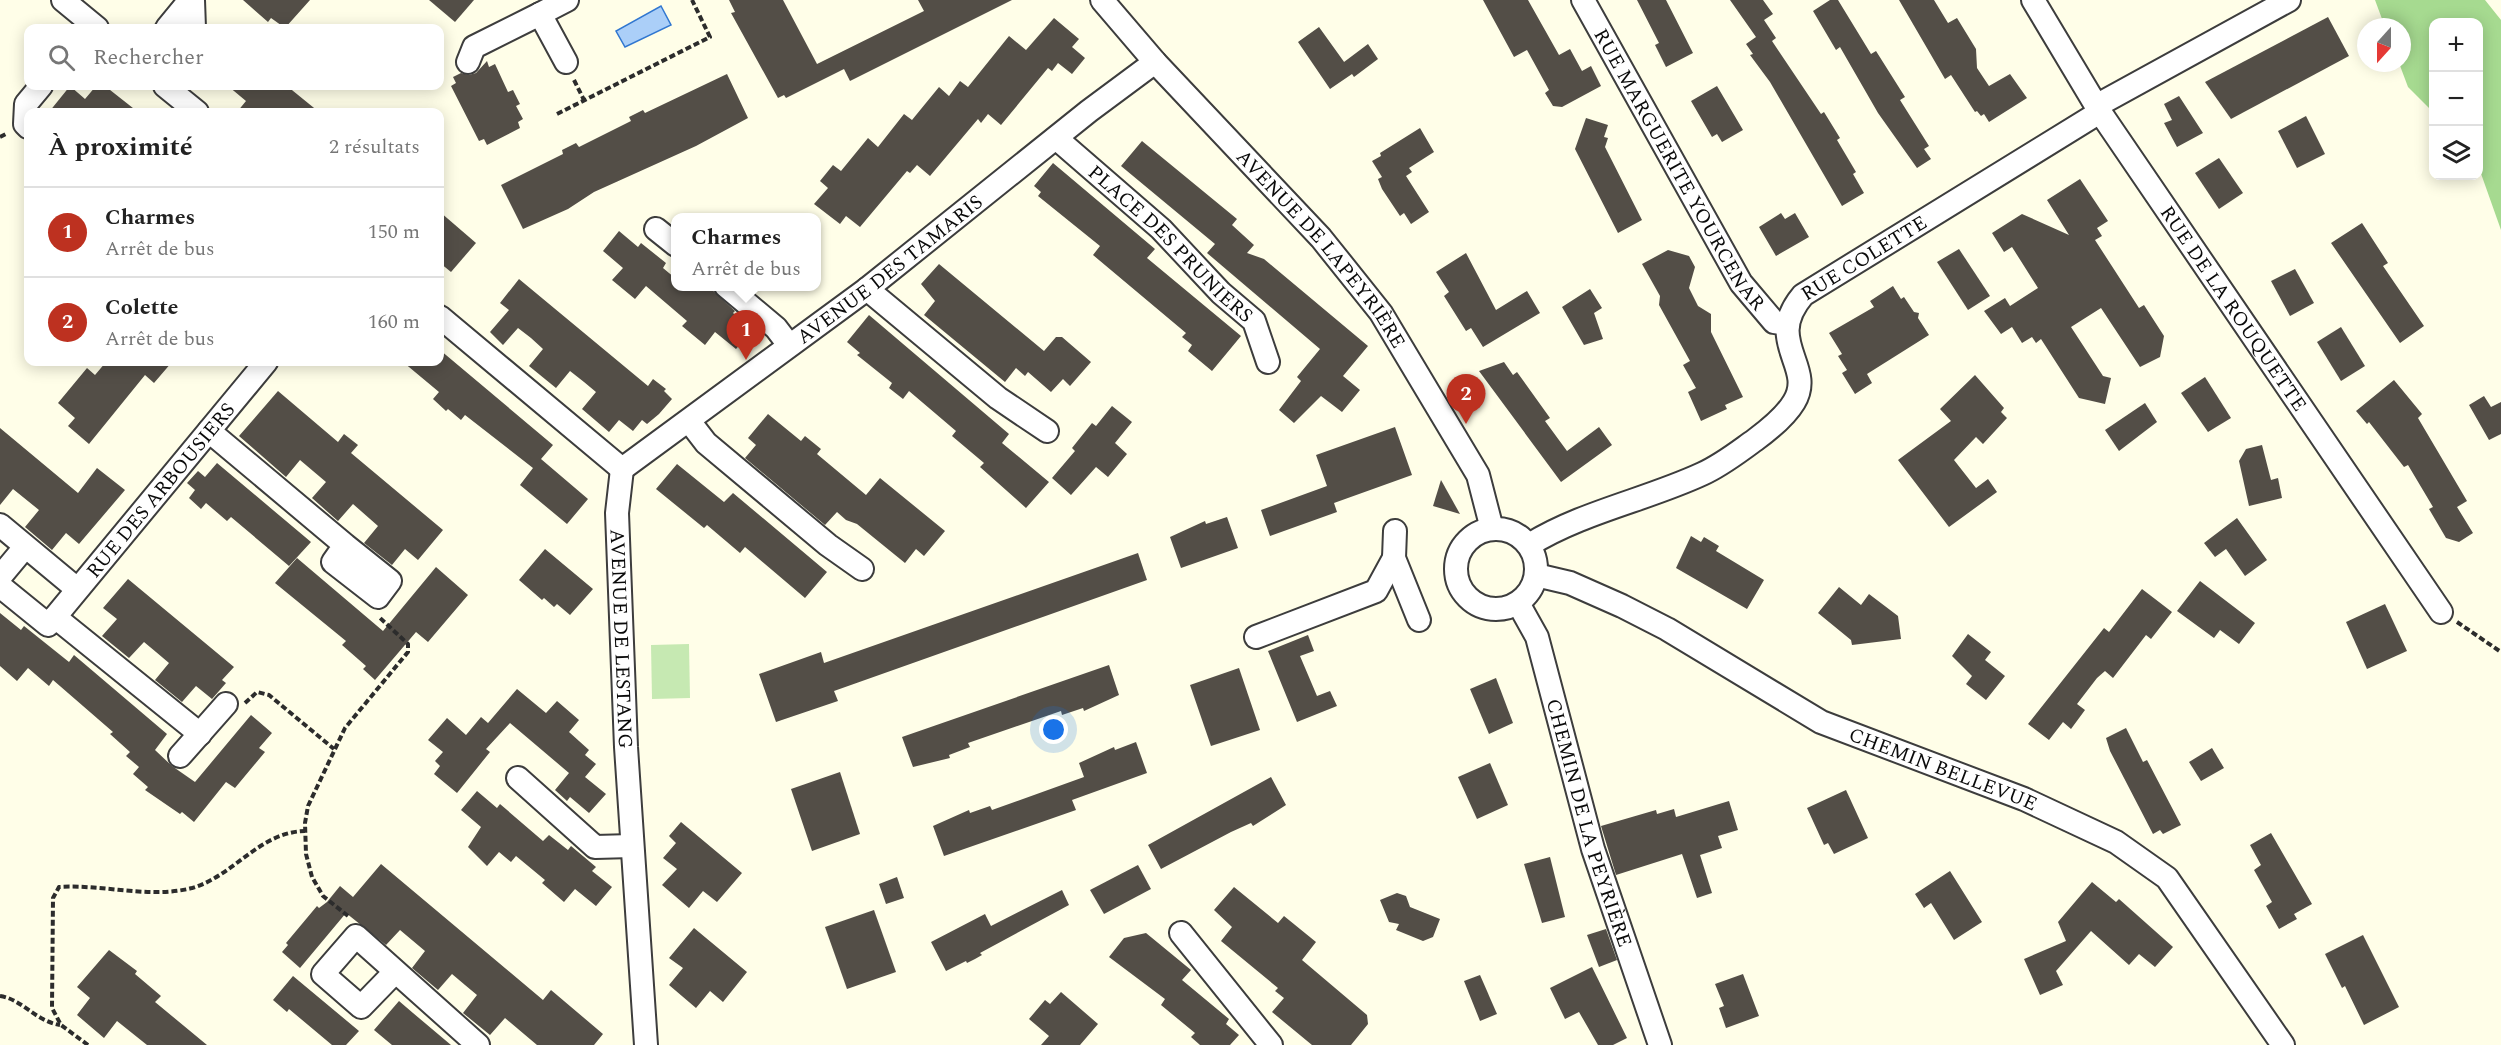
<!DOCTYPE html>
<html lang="fr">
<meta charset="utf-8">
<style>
:root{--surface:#fff;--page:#f2f2f2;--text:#222;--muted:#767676;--line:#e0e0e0;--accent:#bd3120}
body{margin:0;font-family:Spectral,serif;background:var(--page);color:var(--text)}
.controls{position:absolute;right:18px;top:18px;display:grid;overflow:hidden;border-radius:12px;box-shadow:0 3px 15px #0003}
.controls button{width:54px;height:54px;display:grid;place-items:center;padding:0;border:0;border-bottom:2px solid var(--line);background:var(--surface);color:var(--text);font:30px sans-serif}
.compass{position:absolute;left:2357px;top:18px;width:54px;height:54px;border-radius:50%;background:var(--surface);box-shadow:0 3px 15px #0003;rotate:201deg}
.you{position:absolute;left:1054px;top:730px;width:21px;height:21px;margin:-15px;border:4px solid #fff;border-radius:50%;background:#1a73e8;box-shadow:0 0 0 9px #1a73e833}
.badge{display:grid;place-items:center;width:39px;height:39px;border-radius:50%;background:var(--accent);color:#fff;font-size:20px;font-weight:700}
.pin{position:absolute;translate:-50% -50px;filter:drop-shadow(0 2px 3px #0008)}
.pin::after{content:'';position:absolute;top:32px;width:21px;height:18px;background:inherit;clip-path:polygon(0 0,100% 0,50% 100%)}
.popup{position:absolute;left:671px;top:213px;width:150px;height:78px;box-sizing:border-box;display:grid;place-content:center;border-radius:12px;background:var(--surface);filter:drop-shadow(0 2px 4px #0005);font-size:20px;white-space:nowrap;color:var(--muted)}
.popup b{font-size:22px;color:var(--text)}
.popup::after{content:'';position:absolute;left:50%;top:100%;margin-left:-12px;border:12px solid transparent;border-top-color:var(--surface)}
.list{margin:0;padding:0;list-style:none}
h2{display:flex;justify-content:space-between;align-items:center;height:78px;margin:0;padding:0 24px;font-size:26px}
h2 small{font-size:20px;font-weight:400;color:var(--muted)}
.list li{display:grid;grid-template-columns:39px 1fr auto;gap:18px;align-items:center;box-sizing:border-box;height:90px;padding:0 24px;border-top:2px solid var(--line)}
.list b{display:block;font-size:22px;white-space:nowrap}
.list p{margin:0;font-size:20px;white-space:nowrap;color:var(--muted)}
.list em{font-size:20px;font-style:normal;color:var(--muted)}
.icon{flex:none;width:33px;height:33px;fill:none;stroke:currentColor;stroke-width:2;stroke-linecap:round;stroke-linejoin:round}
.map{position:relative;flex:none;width:2501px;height:1045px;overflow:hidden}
.search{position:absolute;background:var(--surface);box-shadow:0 3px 15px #0003;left:24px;top:24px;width:420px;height:66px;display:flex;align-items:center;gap:15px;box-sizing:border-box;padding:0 21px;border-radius:12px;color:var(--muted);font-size:22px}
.panel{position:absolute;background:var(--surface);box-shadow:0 3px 15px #0003;left:24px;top:108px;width:420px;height:258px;border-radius:12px}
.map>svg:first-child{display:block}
.green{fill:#c6e9b2}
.forest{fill:#a6da90}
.water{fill:#abcff8;stroke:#3177d0;stroke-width:1.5}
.building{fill:#534e47}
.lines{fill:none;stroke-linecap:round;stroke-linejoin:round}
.minor-casing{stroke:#3d3d3d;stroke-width:26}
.path{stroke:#2c2c2c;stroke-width:4;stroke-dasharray:6 3;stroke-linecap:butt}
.minor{stroke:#fff;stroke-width:22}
.labels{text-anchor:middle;stroke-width:6;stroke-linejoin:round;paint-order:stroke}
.street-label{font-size:20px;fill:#0a0a0a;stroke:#fff}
</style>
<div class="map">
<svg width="2501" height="1045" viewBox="0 0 2501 1045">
<rect width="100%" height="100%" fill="#fffee8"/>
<polygon class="green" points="689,644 690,698 652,699 651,645"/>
<polygon class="forest" points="2375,0 2485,0 2501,20 2501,230 2479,168 2478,22 2434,22 2433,112 2408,87 2399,63 2402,63 2402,27 2385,27"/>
<polygon class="water" points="661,6 671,25 625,47 616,31"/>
<g class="building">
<polygon points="243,0 310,0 285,28 271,18 268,22"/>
<polygon points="429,0 474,0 455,22"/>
<polygon points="729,0 783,0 817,64 924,11 918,0 1012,0 850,81 844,69 786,98 784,95 778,98 731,13 735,12"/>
<polygon points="1483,0 1528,0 1559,55 1570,49 1582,71 1591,66 1601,86 1562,107 1553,106 1545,93 1549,90 1527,50 1514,57"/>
<polygon points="1637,0 1666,0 1693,53 1666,67 1655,45 1659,43"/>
<polygon points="1730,0 1763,0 1773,14 1764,20 1776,38 1772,41 1821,114 1824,112 1840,138 1837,140 1856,172 1853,174 1864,193 1842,206 1770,82 1750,55 1753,54 1746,44 1756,37"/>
<polygon points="1830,0 1838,0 1871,54 1876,51 1905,97 1900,100 1929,146 1924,149 1931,159 1917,168 1878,113 1840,47 1836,50 1813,11"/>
<polygon points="1899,0 1934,0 1948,23 1957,18 1976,49 1977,68 1989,86 2010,74 2027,98 1989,122 1984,114 1981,116 1977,111 1975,112 1951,75 1945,79"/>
<polygon points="2328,17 2349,56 2231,119 2205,82"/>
<polygon points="1054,18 1079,39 1072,47 1085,58 1072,74 1058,63 1052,71 1048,68 1001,125 988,114 981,123 978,119 930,176 917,165 910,173 907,171 860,227 846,216 840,224 814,204 828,188 820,181 833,165 841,171 868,138 878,147 904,114 912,120 939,87 949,96 960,81 968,87 1009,36 1026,50"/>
<polygon points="1319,27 1347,66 1344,62 1368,44 1378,59 1354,77 1352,74 1330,89 1298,42"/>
<polygon points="487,61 489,67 495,64 508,92 513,90 520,104 516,106 523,119 518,122 520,128 487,145 484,139 479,141 451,86 456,83 453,77 461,73 469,75 476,73"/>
<polygon points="727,74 748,118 696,146 594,192 568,209 523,229 501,185 563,154 562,150 576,143 579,147 631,121 629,117 643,110 645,113"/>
<polygon points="70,86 85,99 96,86 105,86 138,112 49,112"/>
<polygon points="228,86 287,86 319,112 237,112 246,101"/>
<polygon points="1717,86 1743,130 1722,142 1717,134 1712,137 1691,101"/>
<polygon points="2179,96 2203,133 2177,147 2164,123 2172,120 2164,104"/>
<polygon points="2306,116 2325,154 2297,168 2278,131"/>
<polygon points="1586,118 1608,125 1604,137 1608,138 1605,147 1642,220 1618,233 1575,149"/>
<polygon points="1420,128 1434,152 1409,168 1412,172 1406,176 1429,212 1411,224 1404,213 1400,216 1382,189 1378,179 1382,177 1372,161 1381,156 1380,153"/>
<polygon points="1142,141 1237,219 1232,225 1254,245 1247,253 1264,259 1368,346 1343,376 1360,390 1342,412 1321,396 1294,423 1279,410 1301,381 1297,377 1320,349 1207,253 1215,244 1121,166"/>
<polygon points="2219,158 2243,193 2219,209 2195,173"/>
<polygon points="1053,163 1155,249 1147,258 1241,336 1212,371 1188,351 1192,345 1182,337 1186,333 1093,255 1100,246 1038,196 1041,192 1034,186"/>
<polygon points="2080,179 2108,221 2097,228 2102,236 2095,240 2139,308 2144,305 2164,336 2160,357 2140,367 2101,308 2071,327 2103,376 2111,378 2105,404 2079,398 2041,339 2036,343 2032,337 2022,343 2012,327 2001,334 1984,311 2005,298 2010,306 2038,288 2012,247 2004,252 1992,233 2022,214 2069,235 2047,200"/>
<polygon points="440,212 476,243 451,272 440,263"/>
<polygon points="1781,213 1785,219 1795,213 1809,237 1776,256 1759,227"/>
<polygon points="2362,223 2388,263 2383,266 2424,326 2400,343 2331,243"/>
<polygon points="619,231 638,247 641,243 666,263 663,268 675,278 675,286 708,286 735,311 733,313 752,330 736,349 715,332 705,345 682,326 687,321 646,286 635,299 612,280 623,268 603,251"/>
<polygon points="1959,249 1990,296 1968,310 1937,262"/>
<polygon points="1668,250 1689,256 1695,267 1689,288 1698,306 1711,314 1711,332 1743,397 1725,405 1727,409 1701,421 1688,392 1696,388 1683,365 1690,361 1659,305 1660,296 1642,264"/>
<polygon points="1466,253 1496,310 1527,291 1540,313 1483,347 1471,328 1466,331 1444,296 1449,292 1436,272"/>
<polygon points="939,264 1044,351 1056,337 1062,337 1091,362 1070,386 1063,379 1051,392 1028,372 1025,376 1016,368 1005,382 924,315 935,301 921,284"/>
<polygon points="2295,269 2314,303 2290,316 2271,281"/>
<polygon points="519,279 648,386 653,379 666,389 664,391 672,399 659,414 647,424 642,420 633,431 619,420 609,432 582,409 596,392 584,382 570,371 556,388 529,366 543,349 531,338 518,328 503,345 490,332 509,310 500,303"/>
<polygon points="1893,286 1901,299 1904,297 1914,312 1919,313 1918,318 1929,335 1867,374 1872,383 1855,394 1842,373 1847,370 1838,356 1842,354 1829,333 1874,307 1870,301"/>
<polygon points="1590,289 1602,308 1594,313 1603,339 1584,345 1562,307"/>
<polygon points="869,315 1009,434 1002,443 1049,482 1026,508 980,467 984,463 952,436 956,431 909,391 903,399 889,388 892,383 857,355 860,353 847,342"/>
<polygon points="2341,327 2365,366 2341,381 2317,342"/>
<polygon points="440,350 553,445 541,459 588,499 567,524 520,485 533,468 465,415 461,420 448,409 446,411 433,399 439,392 403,362 440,362"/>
<polygon points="106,362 172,362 154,383 145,375 89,444 68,426 75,418 58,403 87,368 95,375"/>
<polygon points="1504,362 1513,375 1517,372 1550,418 1545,421 1567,451 1599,427 1612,445 1561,482 1479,371"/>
<polygon points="1975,375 2004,408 2001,412 2007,418 1983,444 1976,437 1954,460 1976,488 1988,479 1997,492 1949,527 1898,460 1951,421 1940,409"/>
<polygon points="2205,377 2231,418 2208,432 2181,393"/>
<polygon points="2394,380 2422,414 2418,418 2467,501 2457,507 2473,533 2459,542 2446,538 2429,509 2433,507 2408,465 2404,467 2369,422 2367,424 2356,411"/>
<polygon points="278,391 338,442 344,434 358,445 351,453 443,530 418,560 405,549 392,565 364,543 378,526 353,504 338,521 312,498 326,482 300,460 286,477 239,436"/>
<polygon points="2484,396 2491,407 2501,402 2501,434 2489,440 2469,405"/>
<polygon points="2145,403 2157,422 2119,451 2105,430"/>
<polygon points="1112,406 1132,422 1115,443 1127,454 1108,477 1096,467 1071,495 1052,478 1075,451 1072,448 1092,423 1096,426"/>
<polygon points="768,414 801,441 805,436 821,449 817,454 866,495 880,478 945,531 924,556 916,549 905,563 857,524 846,520 837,512 825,525 745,458 756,445 748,438"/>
<polygon points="1395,427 1412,475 1334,503 1337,512 1270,536 1261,510 1327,486 1316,455"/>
<polygon points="0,428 78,493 97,468 125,490 79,544 66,533 52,550 25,527 39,510 13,489 0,505"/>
<polygon points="2262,445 2271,480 2278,478 2282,498 2249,506 2239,461 2246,449"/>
<polygon points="217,463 311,542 289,566 231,517 227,521 206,503 201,509 189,498 195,490 187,483 198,471 205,477"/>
<polygon points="677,464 724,502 733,493 827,572 805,598 745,547 740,553 707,525 704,528 656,489"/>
<polygon points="1441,480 1460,514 1433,506"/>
<polygon points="1227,517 1238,548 1181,568 1170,537 1205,521 1206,524"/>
<polygon points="2237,518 2267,560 2245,576 2226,549 2215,557 2204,543"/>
<polygon points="1691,536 1701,542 1704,537 1719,546 1716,551 1764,580 1747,609 1676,568"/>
<polygon points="545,549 593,589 570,615 557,604 554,607 544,598 542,600 519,580"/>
<polygon points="1138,553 1147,580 834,691 838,701 776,722 759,674 821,652 824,663"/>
<polygon points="297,558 383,631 436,567 468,595 428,642 416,632 375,680 363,669 366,666 342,645 346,641 275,583"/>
<polygon points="128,579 234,667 222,680 226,683 212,699 196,686 182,702 155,680 169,663 156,652 144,642 129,658 102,636 117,619 103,608"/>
<polygon points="2200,581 2255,623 2239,644 2220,630 2214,638 2177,611"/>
<polygon points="1839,587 1861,605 1869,594 1898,616 1901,639 1852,645 1851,640 1818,613"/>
<polygon points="2142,589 2172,612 2151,639 2146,635 2113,678 2105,671 2097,678 2077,704 2085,710 2071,729 2063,722 2049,740 2028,724 2104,628 2109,632"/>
<polygon points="2385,604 2407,651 2367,669 2346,622"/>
<polygon points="0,613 21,630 24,626 69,662 74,655 167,734 155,750 172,766 195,782 251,715 272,733 259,748 265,752 235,788 226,782 194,822 182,812 180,814 145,790 148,787 133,774 139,767 126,756 130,752 110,734 113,732 53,680 49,686 28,668 17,681 0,666"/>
<polygon points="1968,634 1991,652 1985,660 2005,676 1986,700 1966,684 1972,676 1952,656"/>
<polygon points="1308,635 1314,651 1300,656 1317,696 1330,691 1337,706 1297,722 1268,651"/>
<polygon points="1109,665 1119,695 1084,711 1083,708 1062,715 1061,711 968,743 970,747 949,755 950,758 913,767 902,737"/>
<polygon points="1239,668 1260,730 1211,746 1190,685"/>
<polygon points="1496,678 1513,723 1489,734 1470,689"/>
<polygon points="517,689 546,713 557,701 579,720 569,732 589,750 585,755 596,764 585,777 606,794 589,813 570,797 567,801 555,790 569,773 510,723 486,749 490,752 457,793 434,774 440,766 435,761 443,752 428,740 447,718 466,735 481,717 488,723"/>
<polygon points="2126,728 2143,762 2147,760 2181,825 2163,834 2160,830 2153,834 2110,751 2106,738"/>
<polygon points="1136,742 1147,773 1072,800 1076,810 944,856 933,826 969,810 970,813 990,806 992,810 1084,777 1079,763 1114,747 1115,750"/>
<polygon points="2212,748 2224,768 2201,781 2189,762"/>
<polygon points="1490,763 1508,805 1477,819 1458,777"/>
<polygon points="840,772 860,834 812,851 791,789"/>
<polygon points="1271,777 1286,805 1253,826 1251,823 1231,832 1161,869 1148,845"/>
<polygon points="1846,790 1868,838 1834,854 1828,843 1824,845 1807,808"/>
<polygon points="477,791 497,808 500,804 543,841 549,835 568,850 571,846 596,867 592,871 612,887 596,906 575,889 564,902 542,883 545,880 516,856 511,862 499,852 487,866 468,847 481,827 461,810"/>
<polygon points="1729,801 1738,830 1718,836 1722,848 1700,855 1712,893 1697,898 1682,854 1616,875 1601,826 1656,810 1657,814 1674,809 1676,817"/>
<polygon points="681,822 742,873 717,902 703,891 689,908 662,885 677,869 663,858 676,843 669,836"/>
<polygon points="2271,833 2312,904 2294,914 2297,919 2279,929 2266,906 2272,902 2254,870 2261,865 2250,845"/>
<polygon points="1550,857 1565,917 1542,923 1524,864"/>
<polygon points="381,864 543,1000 551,990 603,1034 594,1045 537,1045 505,1018 490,1035 463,1013 477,995 465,985 452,974 438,990 412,968 425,951 400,930 386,945 346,913 300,968 282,952 288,945 286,943 317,906 319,908 327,902 340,886 353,897"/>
<polygon points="1138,865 1151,889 1104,914 1090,890"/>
<polygon points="1950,871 1982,922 1954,940 1931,903 1924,908 1915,894"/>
<polygon points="897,877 904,898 886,904 879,884"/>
<polygon points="2092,882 2116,902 2119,899 2173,947 2155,967 2139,954 2129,965 2091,931 2056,971 2063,985 2040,995 2024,959 2066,941 2058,922"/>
<polygon points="1234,887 1278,923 1284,916 1316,942 1302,960 1367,1015 1368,1024 1351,1045 1312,1045 1272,1012 1284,998 1275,991 1278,988 1221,941 1232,927 1214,910"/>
<polygon points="1062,890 1069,905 980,953 982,955 975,959 967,963 966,961 946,971 931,942 985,914 991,926"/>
<polygon points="1397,893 1406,896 1410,907 1440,919 1433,937 1423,941 1396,930 1399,924 1389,922 1380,900"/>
<polygon points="874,910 896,972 847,989 825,927"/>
<polygon points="694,928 747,972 723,1002 710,991 696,1008 669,985 683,968 669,958"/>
<polygon points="1606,929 1617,960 1599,967 1587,935"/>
<polygon points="1146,933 1191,970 1182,980 1229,1019 1226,1024 1239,1035 1230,1045 1200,1045 1191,1037 1195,1033 1161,1005 1165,999 1109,957 1124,938"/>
<polygon points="2363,935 2399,1007 2364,1025 2345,986 2342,988 2325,954"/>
<polygon points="109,950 137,971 135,974 161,996 155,1002 207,1045 147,1045 117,1021 104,1038 77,1015 90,998 77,987"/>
<polygon points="1592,967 1627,1038 1613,1045 1598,1045 1579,1012 1565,1019 1550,988"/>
<polygon points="1743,974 1759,1016 1726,1028 1719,1008 1724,1006 1715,984"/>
<polygon points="1480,975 1497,1014 1480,1021 1464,981"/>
<polygon points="293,976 359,1031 346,1045 332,1045 289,1009 287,1012 273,1000"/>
<polygon points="1061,992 1098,1024 1080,1045 1041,1045 1049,1036 1029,1019 1045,1000 1050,1004"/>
<polygon points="399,1001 413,1013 451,1045 392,1045 374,1030"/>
</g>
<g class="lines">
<g class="minor-casing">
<g id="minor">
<polyline points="63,0 97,28"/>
<polyline points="193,0 194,28"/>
<path id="s1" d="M1102,0L1155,62L1321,238L1381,313L1478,475L1492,529"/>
<path id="s2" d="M1583,0L1741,283L1774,322L1788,324"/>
<path id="s3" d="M2033,0L2100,112L2441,612"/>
<polyline points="167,28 190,0"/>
<polyline points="468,62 474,47 540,14"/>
<polyline points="566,62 540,14 567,0"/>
<polyline points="165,86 197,112"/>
<polyline points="2096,106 2289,0"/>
<polyline points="28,127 25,124 26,104 41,86"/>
<path id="s4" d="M1056,138L1161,229L1221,293L1254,321L1268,362"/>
<polyline points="656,229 676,245"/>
<polyline points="726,286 776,328 789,345"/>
<polyline points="867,289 998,398 1047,431"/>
<polyline points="440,317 622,469"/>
<polyline points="689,421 706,443 828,545 862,569"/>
<polyline points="209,431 345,545 333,562 378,597 390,581 345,545"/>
<path id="s5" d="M622,469L867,289L1089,111L1155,62"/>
<path id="s6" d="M622,469L617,513L626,747L646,1045"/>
<polyline points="0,525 77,589"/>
<circle cx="1496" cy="569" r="40"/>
<polyline points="1395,531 1394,558 1419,620"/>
<path id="s7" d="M1529,545C1582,512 1646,500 1702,474C1722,465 1738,452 1755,440C1770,429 1785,417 1794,402C1816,366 1763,342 1803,295L2100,112"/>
<path id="s8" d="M1536,575L1570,583L1622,606L1667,629L1821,722L2024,799L2116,842L2167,878L2283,1045"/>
<polyline points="0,577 25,547"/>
<polyline points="0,586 48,625 55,617 200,734"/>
<path id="s9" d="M1518,603L1537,637L1593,849L1660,1045"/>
<path id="s10" d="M55,617L266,362"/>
<polyline points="1256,637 1376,591 1394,558"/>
<polyline points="180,756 226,704"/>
<polyline points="518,778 595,847 632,846"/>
<polyline points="1181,933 1271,1045"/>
<polyline points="395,972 361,1007 323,974 356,936 478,1045"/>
</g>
</g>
<g class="path">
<polyline points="574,80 584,100"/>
<polyline points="557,114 710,37 692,0"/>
<polyline points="0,137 8,133"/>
<polyline points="2457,622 2501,652"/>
<polyline points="245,703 257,692 269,695 334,749"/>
<polyline points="348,916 323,896 312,877 306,854 305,823 308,806 345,728 408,652 408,644 379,617"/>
<path d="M0,996C22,999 35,1021 60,1025"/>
<path d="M88,1045L61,1025L52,1008L53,898L59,887C102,884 150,899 192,888C234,876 259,832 305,831"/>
</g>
<use href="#minor" class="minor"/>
</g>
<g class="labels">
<g class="street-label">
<text dy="7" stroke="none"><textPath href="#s2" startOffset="195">RUE MARGUERITE YOURCENAR</textPath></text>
<text dy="7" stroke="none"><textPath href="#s4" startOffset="156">PLACE DES PRUNIERS</textPath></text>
<text dy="7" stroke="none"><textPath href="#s1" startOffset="332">AVENUE DE LAPEYRIÈRE</textPath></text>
<text dy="7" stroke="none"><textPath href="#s7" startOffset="490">RUE COLETTE</textPath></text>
<text dy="7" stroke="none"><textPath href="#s5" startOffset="334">AVENUE DES TAMARIS</textPath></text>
<text dy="7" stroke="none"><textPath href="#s3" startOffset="368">RUE DE LA ROUQUETTE</textPath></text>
<text dy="7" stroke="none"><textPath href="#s10" startOffset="165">RUE DES ARBOUSIERS</textPath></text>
<text dy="7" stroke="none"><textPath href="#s6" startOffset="170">AVENUE DE LESTANG</textPath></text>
<text dy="7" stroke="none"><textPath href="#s8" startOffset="453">CHEMIN BELLEVUE</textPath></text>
<text dy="7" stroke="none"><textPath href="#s9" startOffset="232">CHEMIN DE LA PEYRIÈRE</textPath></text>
</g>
</g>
</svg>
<div class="controls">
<button>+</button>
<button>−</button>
<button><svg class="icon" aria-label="layers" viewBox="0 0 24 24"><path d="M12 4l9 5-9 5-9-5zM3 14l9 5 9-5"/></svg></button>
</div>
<svg class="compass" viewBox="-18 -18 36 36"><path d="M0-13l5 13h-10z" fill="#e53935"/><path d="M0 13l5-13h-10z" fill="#767676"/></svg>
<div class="you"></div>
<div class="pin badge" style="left:746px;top:360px">1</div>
<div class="popup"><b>Charmes</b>Arrêt de bus</div>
<div class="pin badge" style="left:1466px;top:424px">2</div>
<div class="search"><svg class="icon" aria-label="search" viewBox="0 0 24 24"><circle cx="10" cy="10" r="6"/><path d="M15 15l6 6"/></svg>Rechercher</div>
<section class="panel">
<h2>À proximité<small>2 résultats</small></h2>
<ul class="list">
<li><span class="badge">1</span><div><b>Charmes</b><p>Arrêt de bus</p></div><em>150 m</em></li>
<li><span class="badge">2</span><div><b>Colette</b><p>Arrêt de bus</p></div><em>160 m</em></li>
</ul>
</section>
</div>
